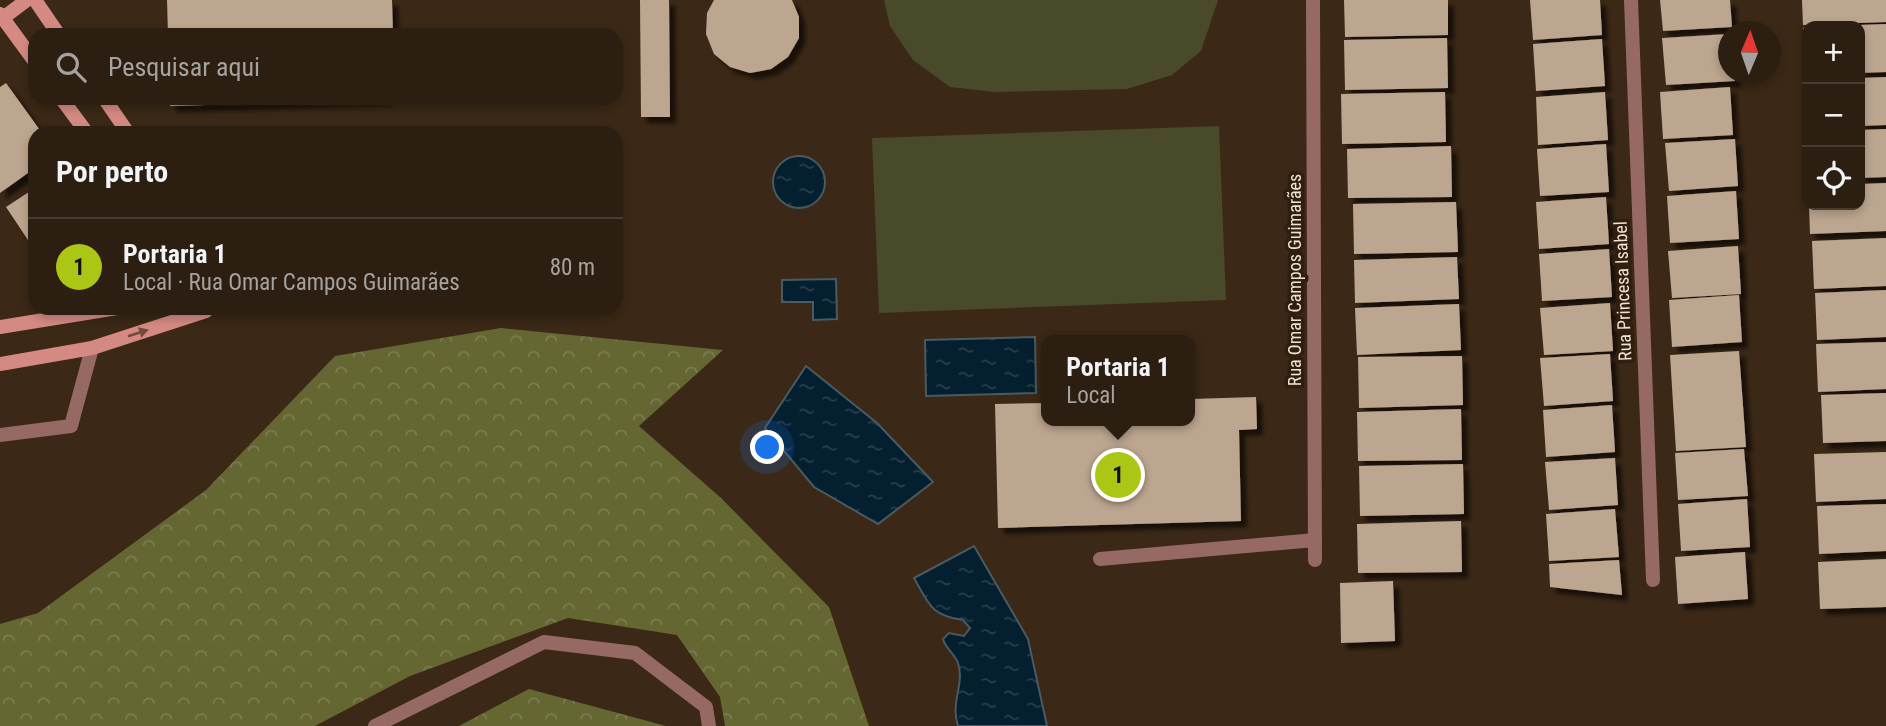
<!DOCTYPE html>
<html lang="pt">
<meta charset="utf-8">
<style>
:root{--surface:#2c1e10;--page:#342719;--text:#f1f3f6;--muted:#a6a29f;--line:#483c30;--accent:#abc614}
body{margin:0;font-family:"Roboto Condensed",sans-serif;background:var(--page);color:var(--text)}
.controls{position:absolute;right:21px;top:21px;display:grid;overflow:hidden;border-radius:14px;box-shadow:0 4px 10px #0003}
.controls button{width:63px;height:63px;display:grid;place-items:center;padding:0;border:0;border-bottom:2px solid var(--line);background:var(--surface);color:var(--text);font:35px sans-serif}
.compass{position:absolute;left:1718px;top:21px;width:63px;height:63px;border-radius:50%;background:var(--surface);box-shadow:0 4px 10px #0003;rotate:2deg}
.you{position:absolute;left:768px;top:448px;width:24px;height:24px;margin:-18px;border:5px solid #fff;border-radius:50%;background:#1a73e8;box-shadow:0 0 0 10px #1a73e833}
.badge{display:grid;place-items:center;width:46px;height:46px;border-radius:50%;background:var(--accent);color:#111;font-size:23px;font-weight:700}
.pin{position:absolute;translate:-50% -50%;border:4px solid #fff;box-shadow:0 2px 7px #0006}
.popup{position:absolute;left:1041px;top:335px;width:154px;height:91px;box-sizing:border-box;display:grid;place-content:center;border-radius:14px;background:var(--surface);filter:drop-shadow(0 2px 5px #0005);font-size:23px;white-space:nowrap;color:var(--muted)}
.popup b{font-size:26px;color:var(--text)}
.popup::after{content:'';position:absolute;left:50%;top:100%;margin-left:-14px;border:14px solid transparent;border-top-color:var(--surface)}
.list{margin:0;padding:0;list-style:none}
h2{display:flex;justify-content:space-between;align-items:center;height:91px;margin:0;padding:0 28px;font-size:30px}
h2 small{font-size:23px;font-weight:400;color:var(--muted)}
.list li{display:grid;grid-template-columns:46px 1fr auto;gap:21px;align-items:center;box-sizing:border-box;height:98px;padding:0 28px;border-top:2px solid var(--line)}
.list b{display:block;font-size:26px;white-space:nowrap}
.list p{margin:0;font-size:23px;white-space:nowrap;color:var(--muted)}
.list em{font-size:23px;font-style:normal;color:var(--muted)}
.icon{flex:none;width:38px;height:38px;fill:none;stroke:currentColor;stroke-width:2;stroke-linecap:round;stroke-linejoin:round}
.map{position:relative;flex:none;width:1886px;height:726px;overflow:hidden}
.search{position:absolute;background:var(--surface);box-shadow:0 4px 10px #0003;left:28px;top:28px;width:595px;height:77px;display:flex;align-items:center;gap:18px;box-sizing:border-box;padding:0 24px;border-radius:21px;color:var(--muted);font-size:26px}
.panel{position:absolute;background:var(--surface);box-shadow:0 4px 10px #0003;left:28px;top:126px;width:595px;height:189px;border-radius:21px}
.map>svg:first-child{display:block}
.forest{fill:url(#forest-crowns)}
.garden{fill:#484a29}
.water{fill:url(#water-ripples);stroke:#4a5a61;stroke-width:2}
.building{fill:#bda690;filter:url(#shadow)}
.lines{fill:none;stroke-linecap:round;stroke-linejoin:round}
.lane{stroke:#976964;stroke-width:14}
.street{stroke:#976964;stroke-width:14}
.secondary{stroke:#d48a83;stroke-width:14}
.oneway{fill:#724a3c}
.labels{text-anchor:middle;stroke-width:7;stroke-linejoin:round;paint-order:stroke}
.street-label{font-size:18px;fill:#eee2d7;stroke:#301f0c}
</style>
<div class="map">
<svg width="1886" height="726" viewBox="0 0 1886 726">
<defs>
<pattern id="forest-crowns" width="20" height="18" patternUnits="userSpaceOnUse" patternTransform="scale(1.75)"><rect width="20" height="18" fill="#656732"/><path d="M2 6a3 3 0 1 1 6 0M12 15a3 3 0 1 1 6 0" fill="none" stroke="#7b7c4f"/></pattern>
<pattern id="water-ripples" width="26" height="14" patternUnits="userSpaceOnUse" patternTransform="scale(1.75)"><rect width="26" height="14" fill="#041f2f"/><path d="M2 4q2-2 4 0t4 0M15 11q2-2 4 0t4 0" fill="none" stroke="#293f4c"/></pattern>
<filter id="shadow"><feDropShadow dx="6" dy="6" stdDeviation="2" flood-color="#0009"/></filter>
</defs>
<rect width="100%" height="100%" fill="#3b2816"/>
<g class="forest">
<polygon points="501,328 723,350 639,426 721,498 829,607 869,726 725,726 720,697 677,635 568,618 410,676 315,726 0,726 0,624 38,613 206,490 335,356"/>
<polygon points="529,689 666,726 459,726"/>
</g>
<g class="garden">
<polygon points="884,0 1218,0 1201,51 1172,75 1127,89 994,92 950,87 913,60 890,26"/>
<polygon points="1219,126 1226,300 879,313 872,138"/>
</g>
<g class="water">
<circle cx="799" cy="182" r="26"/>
<polygon points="836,279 837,319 813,320 813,302 782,302 782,280"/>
<polygon points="1035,337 1036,393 926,396 925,340"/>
<polygon points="806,366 877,423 933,482 878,524 814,487 765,428"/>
<path d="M974,546L1028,639L1047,726H958C950,701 965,685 958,663C955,654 945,648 943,639L949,633L964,636L970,628L963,620C931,616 929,604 914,578Z"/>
</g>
<g class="building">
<polygon points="167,0 392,0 393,35 168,35"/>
<polygon points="640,0 669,0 670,117 641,117"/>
<polygon points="714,0 792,0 799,17 799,38 788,57 771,69 750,73 730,67 714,54 706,34 707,13"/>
<polygon points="1344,0 1448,0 1448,35 1345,37"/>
<polygon points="1530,0 1600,0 1602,35 1533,40"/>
<polygon points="1660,0 1730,0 1732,27 1663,31"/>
<polygon points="1802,0 1886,0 1886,22 1803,25"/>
<polygon points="1886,24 1886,72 1860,73 1860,25"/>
<polygon points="1807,27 1807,67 1805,67 1803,28"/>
<polygon points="1728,34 1728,74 1735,74 1735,81 1666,85 1662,38"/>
<polygon points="1447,38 1448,88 1345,90 1344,40"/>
<polygon points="1602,39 1605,86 1536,91 1533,44"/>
<polygon points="1886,77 1886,125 1860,126 1860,78"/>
<polygon points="6,83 42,133 35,133 35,168 0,193 0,87"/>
<polygon points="1730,87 1733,135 1663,139 1660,92"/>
<polygon points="1445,92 1446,142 1342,144 1341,94"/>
<polygon points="1605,92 1608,140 1538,145 1536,97"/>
<polygon points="170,98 388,98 388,100 170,106"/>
<polygon points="1886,129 1886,177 1860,178 1860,130"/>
<polygon points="1735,139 1738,186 1669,191 1665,143"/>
<polygon points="1606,144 1609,192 1540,196 1537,149"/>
<polygon points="1451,146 1452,197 1348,198 1347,149"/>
<polygon points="1886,183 1886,231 1810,234 1809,205 1860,205 1860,184"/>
<polygon points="35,188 35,240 30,243 6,207"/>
<polygon points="1736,191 1739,239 1670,243 1667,196"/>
<polygon points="1606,197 1609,244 1539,249 1536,202"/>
<polygon points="1456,202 1458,252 1354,254 1353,204"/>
<polygon points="1886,238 1886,286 1814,289 1812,241"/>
<polygon points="1738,246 1741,294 1672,298 1668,251"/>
<polygon points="1609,249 1612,297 1542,301 1539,254"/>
<polygon points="1457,257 1459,299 1355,303 1354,260"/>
<polygon points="1886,290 1886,337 1817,340 1815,293"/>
<polygon points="1739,295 1742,342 1672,347 1669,300"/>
<polygon points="1610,303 1613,351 1544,355 1540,308"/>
<polygon points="1459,304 1461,350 1357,355 1355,308"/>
<polygon points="1886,342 1886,389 1818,392 1816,344"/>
<polygon points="1739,351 1746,447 1676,451 1670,355"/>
<polygon points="1610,354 1613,401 1544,406 1540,358"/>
<polygon points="1462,356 1463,405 1359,408 1358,357"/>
<polygon points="1886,393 1886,441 1823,443 1821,395"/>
<polygon points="1256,397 1257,429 1239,430 1241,521 998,528 995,404 1046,403 1046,421 1190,421 1190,399"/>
<polygon points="1612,405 1615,452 1546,457 1543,410"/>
<polygon points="1461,409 1462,460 1358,461 1357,412"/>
<polygon points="1744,449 1748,496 1678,500 1675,453"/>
<polygon points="1886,452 1886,499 1816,502 1814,454"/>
<polygon points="1615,458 1618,505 1549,510 1545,462"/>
<polygon points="1463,464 1464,514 1360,516 1359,466"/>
<polygon points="1747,499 1750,547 1681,551 1678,504"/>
<polygon points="1886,504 1886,551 1819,554 1817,506"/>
<polygon points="1615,509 1619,557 1549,561 1546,514"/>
<polygon points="1461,521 1462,572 1358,573 1357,524"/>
<polygon points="1745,552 1748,599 1678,604 1675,557"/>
<polygon points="1886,559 1886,607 1820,609 1818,562"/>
<polygon points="1619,560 1622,595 1550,587 1549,564"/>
<polygon points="1393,581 1395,641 1341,643 1340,583"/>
</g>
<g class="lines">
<g class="lane">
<polyline points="0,435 71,426 92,348"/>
<polyline points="1100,559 1315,540"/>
<polyline points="375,726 544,642 635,653 706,707 709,726"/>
</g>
<g class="street">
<polyline points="1313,0 1315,560"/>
<polyline points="1631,0 1653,580"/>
</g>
<g class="secondary">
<polyline points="35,0 59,35"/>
<polyline points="0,14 35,62"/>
<polyline points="3,18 27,0"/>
<polyline points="61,98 87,133"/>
<polyline points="104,98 128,133"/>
<polyline points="0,327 117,308"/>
<polyline points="0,364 92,348 206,311 207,308"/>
</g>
</g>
<defs><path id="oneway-solid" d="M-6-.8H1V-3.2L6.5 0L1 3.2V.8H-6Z" transform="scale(1.75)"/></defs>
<use class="oneway" href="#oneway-solid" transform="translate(138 333) rotate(-18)"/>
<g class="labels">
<g class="street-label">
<text transform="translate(1295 280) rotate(-90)" y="6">Rua Omar Campos Guimarães</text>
<text transform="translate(1623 291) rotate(-92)" y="6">Rua Princesa Isabel</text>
</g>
</g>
</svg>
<div class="controls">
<button>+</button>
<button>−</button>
<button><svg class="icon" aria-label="locate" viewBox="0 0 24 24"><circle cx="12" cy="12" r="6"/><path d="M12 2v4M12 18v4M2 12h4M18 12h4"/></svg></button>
</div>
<svg class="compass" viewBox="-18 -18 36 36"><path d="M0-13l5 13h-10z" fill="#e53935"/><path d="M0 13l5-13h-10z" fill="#a6a29f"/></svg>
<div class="you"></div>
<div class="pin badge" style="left:1118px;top:475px">1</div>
<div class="popup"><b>Portaria 1</b>Local</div>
<div class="search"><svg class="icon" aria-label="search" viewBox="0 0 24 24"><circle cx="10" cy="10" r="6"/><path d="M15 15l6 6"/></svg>Pesquisar aqui</div>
<section class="panel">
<h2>Por perto<small></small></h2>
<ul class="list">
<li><span class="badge">1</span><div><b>Portaria 1</b><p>Local · Rua Omar Campos Guimarães</p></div><em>80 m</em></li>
</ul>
</section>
</div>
